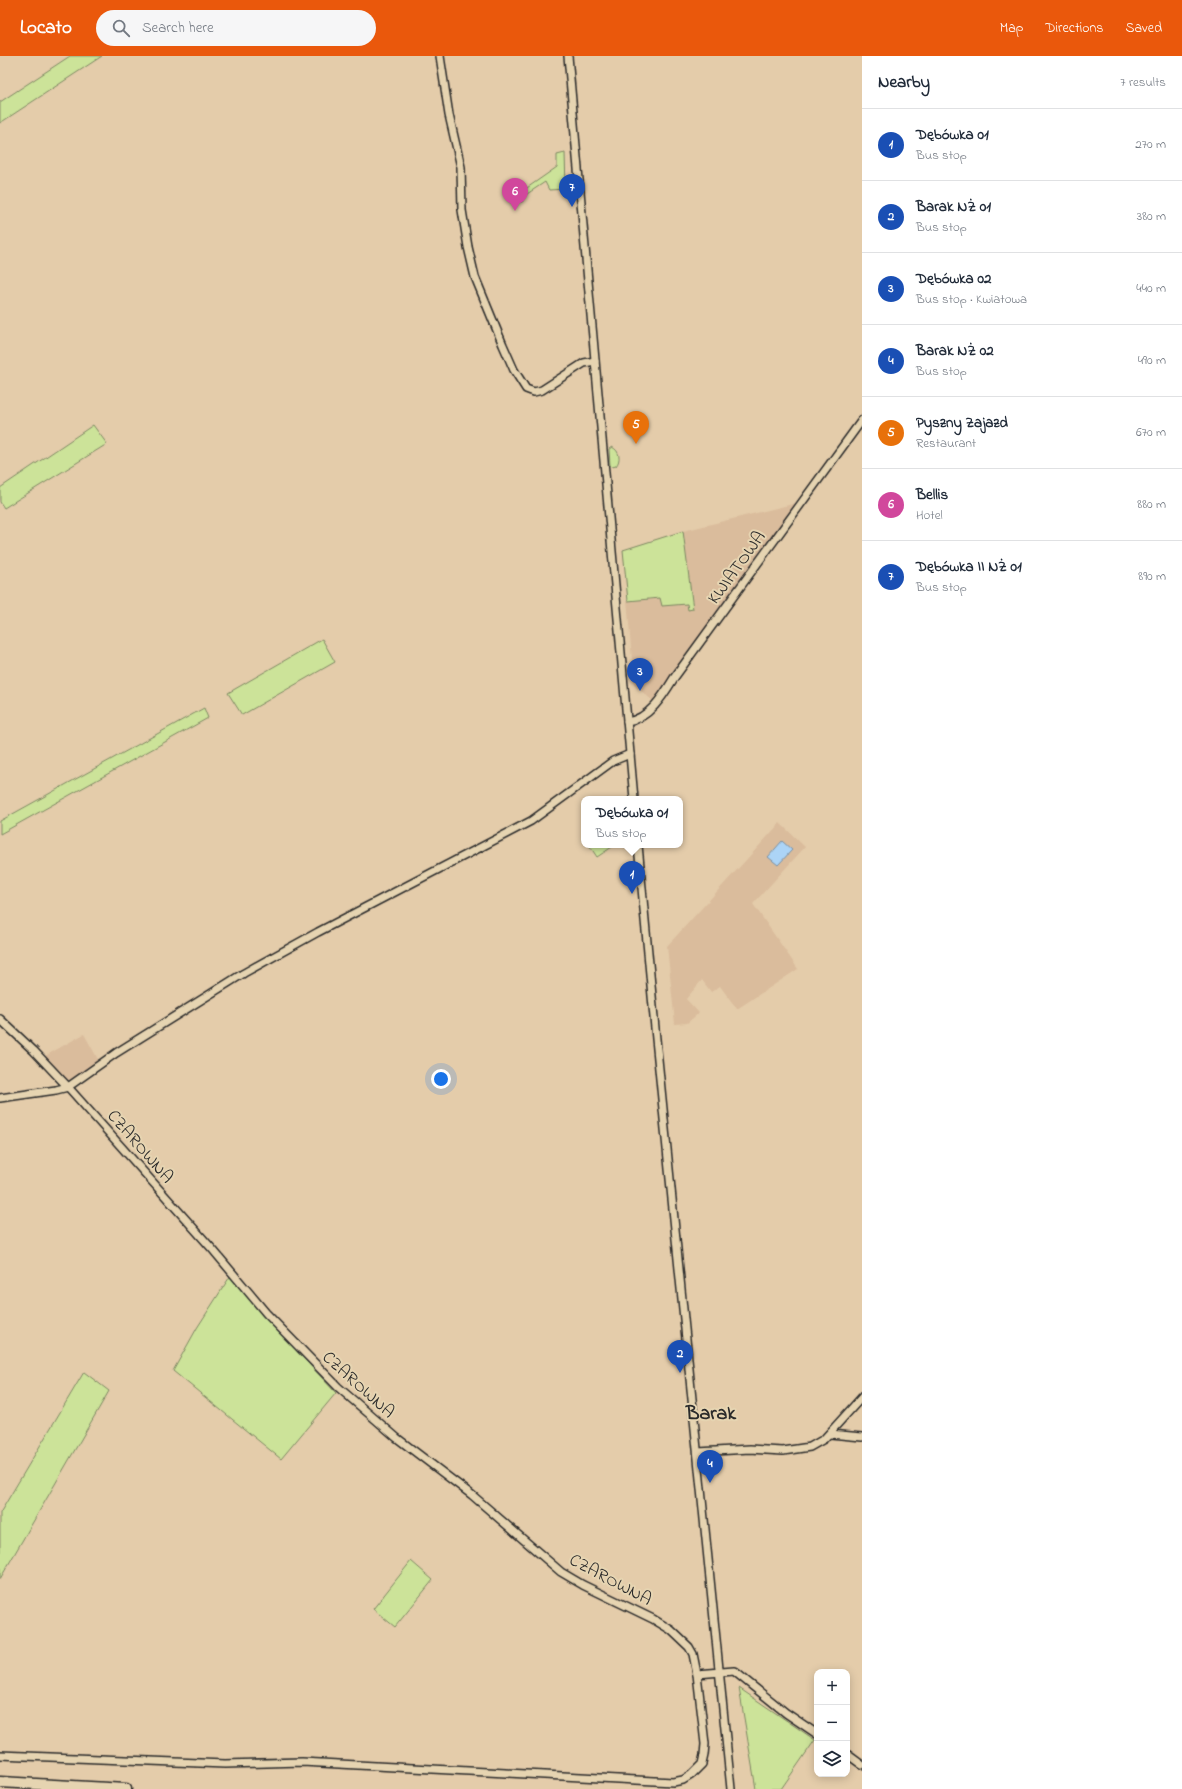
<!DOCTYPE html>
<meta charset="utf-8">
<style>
:root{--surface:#fff;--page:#f6f6f7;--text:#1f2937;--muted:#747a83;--line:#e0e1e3;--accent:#ea580c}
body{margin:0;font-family:"Indie Flower",sans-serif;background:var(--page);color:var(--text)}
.controls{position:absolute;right:12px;bottom:12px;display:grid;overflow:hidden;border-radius:8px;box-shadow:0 2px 10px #0003}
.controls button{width:36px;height:36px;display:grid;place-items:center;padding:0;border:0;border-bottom:1px solid var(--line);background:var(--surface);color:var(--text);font:20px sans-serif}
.you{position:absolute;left:441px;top:1023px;width:14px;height:14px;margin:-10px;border:3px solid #fff;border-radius:50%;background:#1a73e8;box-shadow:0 0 0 6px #1a73e833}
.badge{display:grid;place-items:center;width:26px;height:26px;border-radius:50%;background:var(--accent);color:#fff;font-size:13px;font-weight:700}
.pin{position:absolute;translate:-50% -33px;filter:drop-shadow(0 1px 2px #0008)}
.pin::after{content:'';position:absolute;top:21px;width:14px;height:12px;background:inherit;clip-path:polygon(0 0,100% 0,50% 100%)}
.popup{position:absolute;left:581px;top:740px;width:102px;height:52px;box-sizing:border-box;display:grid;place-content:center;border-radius:8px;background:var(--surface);filter:drop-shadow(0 1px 3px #0005);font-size:13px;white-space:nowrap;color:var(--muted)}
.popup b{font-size:15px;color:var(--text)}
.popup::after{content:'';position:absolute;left:50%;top:100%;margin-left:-8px;border:8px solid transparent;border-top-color:var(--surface)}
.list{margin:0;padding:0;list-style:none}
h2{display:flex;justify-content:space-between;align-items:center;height:52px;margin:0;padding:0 16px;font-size:17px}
h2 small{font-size:13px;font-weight:400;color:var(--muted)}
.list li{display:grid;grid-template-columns:26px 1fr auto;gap:12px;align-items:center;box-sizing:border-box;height:72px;padding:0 16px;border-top:1px solid var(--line)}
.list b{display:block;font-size:15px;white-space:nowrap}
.list p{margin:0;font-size:13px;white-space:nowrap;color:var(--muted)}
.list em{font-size:13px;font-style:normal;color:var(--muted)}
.icon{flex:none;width:22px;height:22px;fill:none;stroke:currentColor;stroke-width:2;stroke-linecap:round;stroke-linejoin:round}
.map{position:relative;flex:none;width:862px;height:1733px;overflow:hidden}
header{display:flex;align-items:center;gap:24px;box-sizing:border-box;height:56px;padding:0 20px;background:var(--accent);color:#fff}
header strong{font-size:19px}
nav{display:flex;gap:22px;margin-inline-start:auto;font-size:14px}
.search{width:280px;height:36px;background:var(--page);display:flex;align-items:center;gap:10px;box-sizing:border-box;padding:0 14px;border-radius:22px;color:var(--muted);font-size:15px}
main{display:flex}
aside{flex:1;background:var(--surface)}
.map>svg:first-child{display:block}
.built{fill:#dabc9c}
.green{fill:#cce399;stroke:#7c8762}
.water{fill:#acd4f6;stroke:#7890a5}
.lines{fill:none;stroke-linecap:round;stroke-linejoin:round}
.minor-casing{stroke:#2b2b2b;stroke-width:10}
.highway-casing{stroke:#2b2b2b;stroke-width:13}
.minor{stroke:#e6d4b1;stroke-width:7}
.highway{stroke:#e6d4b1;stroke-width:10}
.labels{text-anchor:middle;stroke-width:4;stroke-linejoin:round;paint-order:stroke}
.street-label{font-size:18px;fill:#2b2b2b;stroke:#e6d4b1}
.quarter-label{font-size:20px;font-weight:bold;fill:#2b2b2b;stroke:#e6d4b1}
</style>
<header>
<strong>Locato</strong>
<div class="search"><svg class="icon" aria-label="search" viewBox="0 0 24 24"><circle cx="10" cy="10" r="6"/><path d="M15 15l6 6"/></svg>Search here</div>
<nav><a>Map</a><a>Directions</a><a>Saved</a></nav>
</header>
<main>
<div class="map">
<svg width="862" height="1733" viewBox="0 0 862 1733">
<rect width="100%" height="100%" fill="#e4ccaa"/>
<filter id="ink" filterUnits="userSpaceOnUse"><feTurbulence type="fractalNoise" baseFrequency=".025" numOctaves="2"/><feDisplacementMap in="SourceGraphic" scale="8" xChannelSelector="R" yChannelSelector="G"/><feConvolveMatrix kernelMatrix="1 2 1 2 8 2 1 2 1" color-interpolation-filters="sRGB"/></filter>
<g filter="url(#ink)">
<g class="built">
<polygon points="797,447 698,586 653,645 634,629 623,494 683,475"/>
<polygon points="780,767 805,791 753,848 798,913 737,953 720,930 711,936 702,924 686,943 699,957 687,967 675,968 667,890"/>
<polygon points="84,978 99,1005 69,1025 45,1000"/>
</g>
<g class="green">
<polygon points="70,0 102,0 0,67 0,46"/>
<polygon points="565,97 566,133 549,134 545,126 521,142 523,145 521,146 518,141 525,137 524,134 557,111 557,99"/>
<polygon points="93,369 107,388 4,452 0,446 0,432"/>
<path d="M612,391C620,395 621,404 616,410L612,411L610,409L609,393Z"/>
<polygon points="683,475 693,553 688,554 687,548 662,550 660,542 628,545 623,494"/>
<polygon points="322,583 335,606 242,659 228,637"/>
<polygon points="204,652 208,662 0,778 0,765"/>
<polygon points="589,789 615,789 597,801"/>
<polygon points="231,1219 254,1249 336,1337 281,1403 173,1315 197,1272"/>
<polygon points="84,1316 109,1335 0,1523 0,1457"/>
<polygon points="411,1505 433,1524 395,1571 373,1553"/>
<polygon points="739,1632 815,1684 781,1733 756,1733"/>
</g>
<polygon class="water" points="782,785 792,794 778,809 768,801"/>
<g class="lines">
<g class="minor-casing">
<g id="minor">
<polyline points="440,0 449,59 461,111 462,154 468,191 475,221 503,289 514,314 526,333 534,336 542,334 584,307 595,305"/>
<polyline points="568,0 634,743"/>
<path d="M627,666C649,663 663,640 674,622L862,364"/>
<polyline points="638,789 656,983 731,1733"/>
<polyline points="0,963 34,995 68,1031 214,1195 266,1257 338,1331 397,1382 472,1439 561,1516 583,1529 653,1563 671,1574 689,1591 693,1598 697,1618 705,1688 704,1699 702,1708 691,1719 683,1724 673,1726 302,1706 225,1708 0,1699"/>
<polyline points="0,1042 56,1034 68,1031 116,997 244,917 318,876 531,765 613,705 630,698"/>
<polyline points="830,1378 862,1381"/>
<polyline points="698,1396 750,1393 783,1395 810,1391 824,1383 862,1341"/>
<polyline points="697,1618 734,1615 786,1657 817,1678"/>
<polyline points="847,1698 862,1709"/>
</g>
</g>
<g class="highway-casing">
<polyline id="highway" points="0,1726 126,1733"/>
</g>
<use href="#minor" class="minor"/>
<use href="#highway" class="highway"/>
</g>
</g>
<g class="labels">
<g class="street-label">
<text transform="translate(736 511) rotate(-54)" y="6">KWIATOWA</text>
<text transform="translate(141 1090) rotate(49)" y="6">CZAROWNA</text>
<text transform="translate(359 1328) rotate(42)" y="6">CZAROWNA</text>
<text transform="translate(611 1523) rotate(28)" y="6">CZAROWNA</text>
</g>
<g class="quarter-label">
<text x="711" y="1363">Barak</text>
</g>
</g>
</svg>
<div class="controls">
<button>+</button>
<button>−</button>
<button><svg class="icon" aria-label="layers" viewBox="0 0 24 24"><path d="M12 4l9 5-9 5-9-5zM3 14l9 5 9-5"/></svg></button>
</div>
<div class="you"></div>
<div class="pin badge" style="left:632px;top:838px;background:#1a4fb4">1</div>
<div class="popup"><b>Dębówka 01</b>Bus stop</div>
<div class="pin badge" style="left:680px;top:1317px;background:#1a4fb4">2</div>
<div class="pin badge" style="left:640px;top:635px;background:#1a4fb4">3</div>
<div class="pin badge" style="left:710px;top:1427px;background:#1a4fb4">4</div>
<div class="pin badge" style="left:636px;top:388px;background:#e8710a">5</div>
<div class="pin badge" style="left:515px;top:155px;background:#d1479c">6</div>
<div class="pin badge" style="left:572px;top:151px;background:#1a4fb4">7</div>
</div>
<aside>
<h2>Nearby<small>7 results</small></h2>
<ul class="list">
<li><span class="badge" style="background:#1a4fb4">1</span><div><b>Dębówka 01</b><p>Bus stop</p></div><em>270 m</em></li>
<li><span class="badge" style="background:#1a4fb4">2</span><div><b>Barak NŻ 01</b><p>Bus stop</p></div><em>380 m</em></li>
<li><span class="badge" style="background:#1a4fb4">3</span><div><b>Dębówka 02</b><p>Bus stop · Kwiatowa</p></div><em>440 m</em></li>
<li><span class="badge" style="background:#1a4fb4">4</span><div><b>Barak NŻ 02</b><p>Bus stop</p></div><em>490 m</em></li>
<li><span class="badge" style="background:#e8710a">5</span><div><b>Pyszny Zajazd</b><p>Restaurant</p></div><em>670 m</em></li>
<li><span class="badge" style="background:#d1479c">6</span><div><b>Bellis</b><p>Hotel</p></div><em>880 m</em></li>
<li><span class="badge" style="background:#1a4fb4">7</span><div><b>Dębówka II NŻ 01</b><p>Bus stop</p></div><em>890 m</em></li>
</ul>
</aside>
</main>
